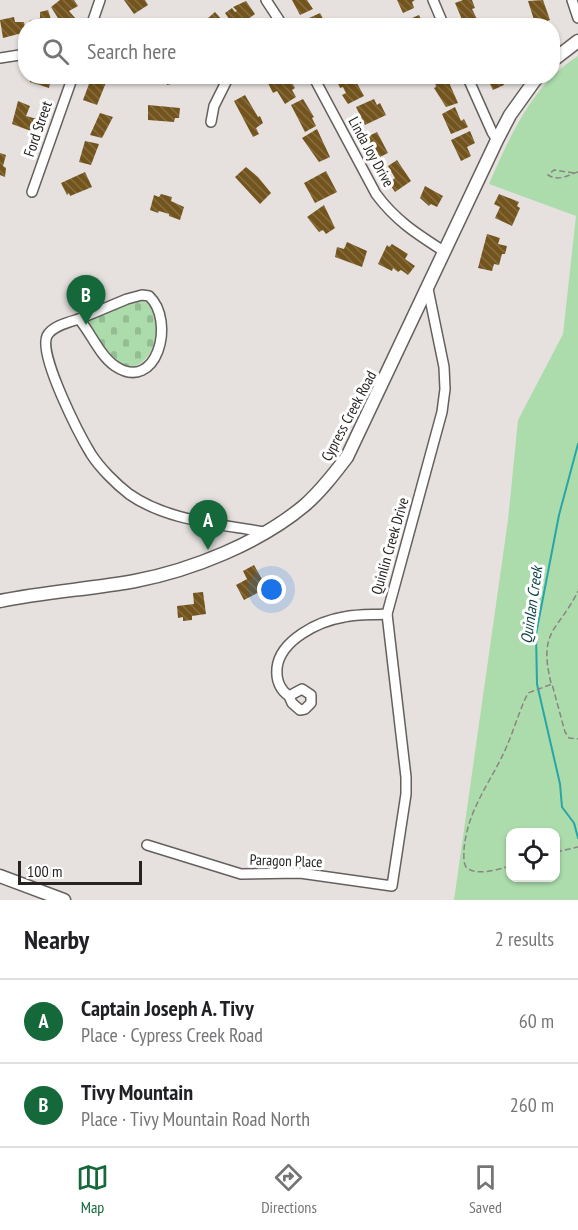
<!DOCTYPE html>
<meta charset="utf-8">
<style>
:root{--surface:#fff;--page:#f6f6f6;--text:#202124;--muted:#757577;--line:#e0e0e0;--accent:#156839}
body{margin:0;font-family:"PT Sans Narrow",sans-serif;background:var(--page);color:var(--text)}
.controls{position:absolute;right:18px;bottom:18px;display:grid;overflow:hidden;border-radius:12px;box-shadow:0 2px 4px #0004}
.controls button{width:54px;height:54px;display:grid;place-items:center;padding:0;border:0;border-bottom:2px solid var(--line);background:var(--surface);color:var(--text);font:30px sans-serif}
.scale{position:absolute;left:18px;bottom:15px;width:124px;box-sizing:border-box;padding-left:6px;border:3px solid #262423;border-top:0;font-size:16px;line-height:21px;white-space:nowrap;color:#262423;-webkit-text-stroke:4px #fff;paint-order:stroke}
.you{position:absolute;left:272px;top:590px;width:21px;height:21px;margin:-15px;border:4px solid #fff;border-radius:50%;background:#1a73e8;box-shadow:0 0 0 9px #1a73e833}
.badge{display:grid;place-items:center;width:39px;height:39px;border-radius:50%;background:var(--accent);color:#fff;font-size:20px;font-weight:700}
.pin{position:absolute;translate:-50% -50px;filter:drop-shadow(0 2px 3px #0008)}
.pin::after{content:'';position:absolute;top:32px;width:21px;height:18px;background:inherit;clip-path:polygon(0 0,100% 0,50% 100%)}
.list{margin:0;padding:0;list-style:none}
h2{display:flex;justify-content:space-between;align-items:center;height:78px;margin:0;padding:0 24px;font-size:26px}
h2 small{font-size:20px;font-weight:400;color:var(--muted)}
.list li{display:grid;grid-template-columns:39px 1fr auto;gap:18px;align-items:center;box-sizing:border-box;height:84px;padding:0 24px;border-top:2px solid var(--line)}
.list b{display:block;font-size:22px;white-space:nowrap}
.list p{margin:0;font-size:20px;white-space:nowrap;color:var(--muted)}
.list em{font-size:20px;font-style:normal;color:var(--muted)}
.icon{flex:none;width:33px;height:33px;fill:none;stroke:currentColor;stroke-width:2;stroke-linecap:round;stroke-linejoin:round}
.map{position:relative;flex:none;width:578px;height:900px;overflow:hidden}
.search{position:absolute;background:var(--surface);box-shadow:0 2px 4px #0004;left:18px;right:18px;top:18px;height:66px;display:flex;align-items:center;gap:15px;box-sizing:border-box;padding:0 21px;border-radius:24px;color:var(--muted);font-size:22px}
.sheet{height:246px;background:var(--surface)}
nav{display:flex;justify-content:space-around;align-items:center;box-sizing:border-box;height:84px;border-top:2px solid var(--line);background:var(--surface);font-size:16px;color:var(--muted)}
nav a{display:grid;justify-items:center;gap:3px}
nav .on{color:var(--accent)}
.map>svg:first-child{display:block}
.grass{fill:#acdcac;fill-rule:evenodd}
.cemetery{fill:url(#cemetery-stones)}
.lines{fill:none;stroke-linecap:round;stroke-linejoin:round}
.stream{stroke:#28a5a6;stroke-width:2}
.building{fill:url(#building-back-hatch)}
.minor-casing{stroke:#65605e;stroke-width:12}
.major-casing{stroke:#65605e;stroke-width:15}
.path{stroke:#898583;stroke-width:1.5;stroke-dasharray:6 3;stroke-linecap:butt}
.minor{stroke:#fff;stroke-width:9}
.major{stroke:#fff;stroke-width:12}
.labels{text-anchor:middle;stroke-width:6;stroke-linejoin:round;paint-order:stroke}
.street-label{font-size:15px;fill:#262423;stroke:#fff}
.water-label{font-size:16px;font-style:italic;fill:#083f40;stroke:#fff}
</style>
<div class="map">
<svg width="578" height="900" viewBox="0 0 578 900">
<defs>
<pattern id="cemetery-stones" width="16" height="16" patternUnits="userSpaceOnUse" patternTransform="scale(1.5)"><rect width="16" height="16" fill="#acdcac"/><path d="M2 7V4a2 2 0 0 1 4 0v3zM10 15v-3a2 2 0 0 1 4 0v3z" fill="#94bd94"/></pattern>
<pattern id="building-back-hatch" width="6" height="6" patternUnits="userSpaceOnUse" patternTransform="scale(1.5)"><rect width="6" height="6" fill="#73541c"/><path d="M-1 5l2 2M0 0l6 6M5-1l2 2" fill="none" stroke="#866e44"/></pattern>
</defs>
<rect width="100%" height="100%" fill="#e6e1de"/>
<path class="grass" d="M578,56V900H454L508,520L518,420L563,334L576,216L489,184C510,136 532,85 578,56ZM510,832H556V878H510Z"/>
<path class="cemetery" d="M137,300C175,302 154,384 118,364C104,356 92,333 84,320Z"/>
<g class="lines">
<polyline class="stream" points="578,444 559,515 536,634 537,684 560,784 562,807 574,823 578,838"/>
</g>
<g class="building">
<polygon points="60,0 74,0 78,6 69,11 76,19 63,26 51,7"/>
<polygon points="124,0 145,0 148,5 134,14"/>
<polygon points="292,0 307,0 313,9 300,15"/>
<polygon points="397,0 415,0 412,2 414,8 403,13"/>
<polygon points="463,0 472,0 475,8 472,9 477,19 464,24 455,3"/>
<polygon points="543,0 550,20 544,22 546,26 536,26 528,1"/>
<polygon points="246,1 255,14 244,22 234,26 225,13 232,8 235,12 237,11 233,7"/>
<polygon points="48,10 53,26 30,26 29,21 40,18 40,12"/>
<polygon points="215,12 223,21 218,26 199,26"/>
<polygon points="320,13 327,26 311,26 307,19"/>
<polygon points="419,15 424,26 409,26 407,20"/>
<polygon points="14,17 15,22 24,22 26,32 3,38 0,20"/>
<polygon points="29,76 52,76 49,88 30,82"/>
<polygon points="92,76 107,80 97,105 83,100"/>
<polygon points="165,76 192,76 193,78 167,85"/>
<polygon points="281,76 288,76 295,88 292,90 296,97 285,104 277,91 273,93 268,83"/>
<polygon points="344,76 353,76 364,96 348,104 342,95 346,93 343,87 340,88 337,81"/>
<polygon points="486,76 508,76 502,80 504,85 493,90"/>
<polygon points="447,78 458,103 446,107 434,88 436,87 435,83"/>
<polygon points="245,95 258,117 260,116 263,123 256,128 259,134 253,137 234,101"/>
<polygon points="303,99 314,117 312,118 316,126 305,132 291,105"/>
<polygon points="374,99 377,105 380,103 386,115 365,125 356,107"/>
<polygon points="18,101 30,106 26,116 37,119 31,131 12,124"/>
<polygon points="148,105 180,108 179,118 175,118 174,122 148,120"/>
<polygon points="455,107 461,121 464,119 468,127 451,134 442,114"/>
<polygon points="100,113 113,117 102,138 90,135"/>
<polygon points="317,129 330,157 319,162 302,138"/>
<polygon points="470,131 475,143 467,147 471,156 461,161 451,140"/>
<polygon points="377,132 388,153 376,159 365,138"/>
<polygon points="85,141 99,144 91,165 79,162"/>
<polygon points="0,153 6,155 3,166 6,168 5,177 0,175"/>
<polygon points="397,160 411,181 395,192 389,183 395,178 388,166"/>
<polygon points="246,167 258,177 271,193 260,204 235,177"/>
<polygon points="326,171 337,192 315,203 304,183"/>
<polygon points="85,172 92,187 70,196 69,193 67,195 61,183"/>
<polygon points="425,186 443,196 437,207 431,204 429,206 420,198"/>
<polygon points="161,194 172,197 171,201 184,207 180,220 169,216 169,214 159,211 158,213 150,210 154,195 159,197"/>
<polygon points="499,194 519,202 517,206 520,208 512,226 495,218 500,207 494,204"/>
<polygon points="324,205 335,228 326,234 323,230 319,232 307,217"/>
<polygon points="487,234 500,238 498,244 507,246 505,254 502,254 499,265 494,264 492,271 478,268"/>
<polygon points="347,242 367,251 362,267 335,257 337,247 344,249"/>
<polygon points="392,244 408,254 405,259 415,266 408,275 401,270 398,272 393,268 392,271 378,264 387,245 389,247"/>
<polygon points="254,565 267,588 244,600 236,585 247,579 243,571"/>
<polygon points="203,592 206,614 192,616 192,620 183,621 183,617 178,618 177,606 194,604 193,593"/>
</g>
<g class="lines">
<g class="minor-casing">
<g id="minor">
<polyline points="266,0 283,26"/>
<polyline points="433,0 444,26"/>
<polyline points="572,0 578,18"/>
<polyline points="91,26 100,0"/>
<polyline points="0,58 26,54"/>
<path d="M313,76L376,194C396,221 417,234 445,252"/>
<polyline points="467,76 492,132 497,140"/>
<polyline points="211,122 214,106 229,76"/>
<polyline points="32,192 73,76"/>
<path d="M142,295L149,296C176,321 157,394 115,366C100,356 91,333 79,319L127,299Z"/>
<path d="M79,319C69,322 52,326 47,336C38,355 80,436 91,454C100,468 116,484 129,494C167,521 220,524 264,532"/>
<polygon points="302,689 311,695 311,703 305,709 300,710 292,703 289,696"/>
<path d="M289,696C279,689 276,680 277,668C280,640 319,621 344,617C358,614 373,615 387,614"/>
<polyline points="147,845 241,874 300,873 392,886 406,794 406,777 387,614 442,412 445,389 444,367 428,289"/>
</g>
</g>
<g class="major-casing">
<g id="major">
<polyline points="552,61 578,41"/>
<path d="M0,601C44,592 91,589 135,581C192,570 260,543 305,505C321,491 334,474 347,457L497,140L510,115L538,76"/>
<polyline points="0,876 64,900"/>
</g>
</g>
<g class="path">
<path d="M574,173L554,170L548,175C559,182 567,175 578,172"/>
<path d="M551,683C538,629 558,632 578,591"/>
<polyline points="556,852 578,847"/>
<path d="M510,866C500,869 475,877 466,867C463,862 464,854 464,849C468,808 490,784 506,748C514,730 519,711 528,693L552,684L565,732L569,738L578,739"/>
</g>
<use href="#minor" class="minor"/>
<use href="#major" class="major"/>
</g>
<g class="labels">
<g class="street-label">
<text transform="translate(38 129) rotate(-71)" y="5">Ford Street</text>
<text transform="translate(371 152) rotate(61)" y="5">Linda Joy Drive</text>
<text transform="translate(349 416) rotate(-62)" y="5">Cypress Creek Road</text>
<text transform="translate(390 546) rotate(-74)" y="5">Quinlin Creek Drive</text>
<text transform="translate(286 861) rotate(2)" y="5">Paragon Place</text>
</g>
<g class="water-label">
<text transform="translate(531 605) rotate(-82)" y="6">Quinlan Creek</text>
</g>
</g>
</svg>
<div class="controls">
<button><svg class="icon" aria-label="locate" viewBox="0 0 24 24"><circle cx="12" cy="12" r="6"/><path d="M12 2v4M12 18v4M2 12h4M18 12h4"/></svg></button>
</div>
<div class="scale">100 m</div>
<div class="you"></div>
<div class="pin badge" style="left:208px;top:550px">A</div>
<div class="pin badge" style="left:86px;top:325px">B</div>
<div class="search"><svg class="icon" aria-label="search" viewBox="0 0 24 24"><circle cx="10" cy="10" r="6"/><path d="M15 15l6 6"/></svg>Search here</div>
</div>
<section class="sheet">
<h2>Nearby<small>2 results</small></h2>
<ul class="list">
<li><span class="badge">A</span><div><b>Captain Joseph A. Tivy</b><p>Place · Cypress Creek Road</p></div><em>60 m</em></li>
<li><span class="badge">B</span><div><b>Tivy Mountain</b><p>Place · Tivy Mountain Road North</p></div><em>260 m</em></li>
</ul>
</section>
<nav>
<a class="on"><svg class="icon" aria-label="map" viewBox="0 0 24 24"><path d="M3 6l6-2 6 2 6-2v14l-6 2-6-2-6 2zM9 4v14M15 6v14"/></svg>Map</a>
<a><svg class="icon" aria-label="directions" viewBox="0 0 24 24"><path d="M12 3l9 9-9 9-9-9zM9 14v-3h6M13 9l2 2-2 2"/></svg>Directions</a>
<a><svg class="icon" aria-label="saved" viewBox="0 0 24 24"><path d="M7 4h10v16l-5-4-5 4z"/></svg>Saved</a>
</nav>
